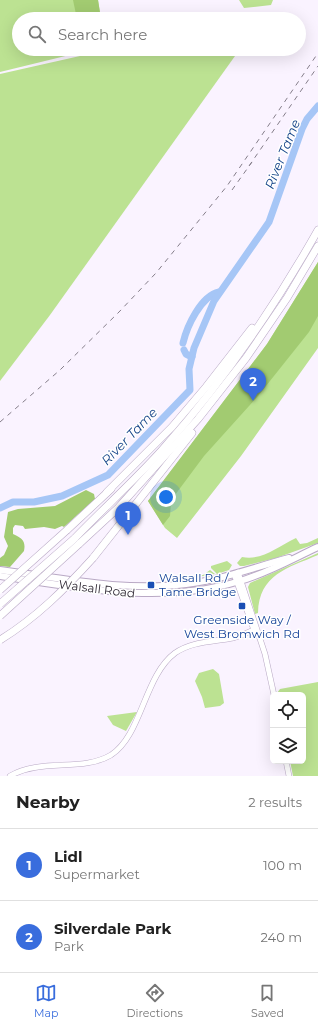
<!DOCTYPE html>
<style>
:root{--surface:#fff;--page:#f6f6f6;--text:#222;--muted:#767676;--line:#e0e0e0;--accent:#396ddd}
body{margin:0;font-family:Montserrat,sans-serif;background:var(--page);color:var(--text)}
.controls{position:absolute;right:12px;bottom:12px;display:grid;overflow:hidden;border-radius:6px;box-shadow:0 4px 16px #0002}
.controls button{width:36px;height:36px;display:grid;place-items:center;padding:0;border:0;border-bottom:1px solid var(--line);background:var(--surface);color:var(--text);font:20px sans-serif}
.you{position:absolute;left:166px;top:497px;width:14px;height:14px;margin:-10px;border:3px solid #fff;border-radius:50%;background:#1a73e8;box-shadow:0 0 0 6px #1a73e833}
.badge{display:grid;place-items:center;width:26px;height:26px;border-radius:50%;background:var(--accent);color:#fff;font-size:13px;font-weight:700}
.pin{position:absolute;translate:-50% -33px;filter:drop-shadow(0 1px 2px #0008)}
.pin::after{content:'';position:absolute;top:21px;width:14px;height:12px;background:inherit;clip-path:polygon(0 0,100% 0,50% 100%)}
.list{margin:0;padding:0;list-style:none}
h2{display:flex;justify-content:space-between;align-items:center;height:52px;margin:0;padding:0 16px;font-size:17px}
h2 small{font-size:13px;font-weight:400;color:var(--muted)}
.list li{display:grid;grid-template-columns:26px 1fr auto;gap:12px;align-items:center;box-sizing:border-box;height:72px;padding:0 16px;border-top:1px solid var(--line)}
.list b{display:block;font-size:15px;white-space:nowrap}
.list p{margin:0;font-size:13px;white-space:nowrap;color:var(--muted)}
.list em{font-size:13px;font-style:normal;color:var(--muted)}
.icon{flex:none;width:22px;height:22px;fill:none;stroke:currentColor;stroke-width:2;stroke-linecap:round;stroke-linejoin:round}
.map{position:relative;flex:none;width:318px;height:776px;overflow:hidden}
.search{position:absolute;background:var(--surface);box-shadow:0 4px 16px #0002;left:12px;right:12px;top:12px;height:44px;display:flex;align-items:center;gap:10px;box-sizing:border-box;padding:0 14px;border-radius:22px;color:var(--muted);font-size:15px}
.sheet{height:196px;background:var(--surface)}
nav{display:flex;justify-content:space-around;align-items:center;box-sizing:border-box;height:56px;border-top:1px solid var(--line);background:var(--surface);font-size:11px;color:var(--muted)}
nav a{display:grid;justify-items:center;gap:2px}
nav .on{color:var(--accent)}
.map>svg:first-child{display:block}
.green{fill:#bce292}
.forest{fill:#a2cb71}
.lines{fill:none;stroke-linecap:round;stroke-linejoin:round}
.river{stroke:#a6c6f6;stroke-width:7}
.tertiary-casing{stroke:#b9a9c5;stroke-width:6}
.primary-casing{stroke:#b9a9c5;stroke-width:8}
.motorway-casing{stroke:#b9a9c5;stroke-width:8}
.tertiary{stroke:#fff;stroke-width:5}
.primary{stroke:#fff;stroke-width:6}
.motorway{stroke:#fff;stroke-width:7}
.rail{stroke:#857e8a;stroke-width:1;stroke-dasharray:5 5;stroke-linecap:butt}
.motorway-bridge-casing{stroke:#b9a9c5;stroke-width:8;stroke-linecap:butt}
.motorway-bridge{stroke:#fff;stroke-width:7}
.transit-dot{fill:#1a4fb4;stroke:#fff;stroke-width:1.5}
.labels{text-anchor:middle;stroke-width:3;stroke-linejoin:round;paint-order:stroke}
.transit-label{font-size:12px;fill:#164399;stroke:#fff;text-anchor:start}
.street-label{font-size:12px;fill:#302a35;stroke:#fff}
.water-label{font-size:13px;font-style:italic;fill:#144388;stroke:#fff}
</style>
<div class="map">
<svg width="318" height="776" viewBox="0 0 318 776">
<rect width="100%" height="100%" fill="#faf3ff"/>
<g class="green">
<polygon points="0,0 98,0 101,19 19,19 19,49 94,49 0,72"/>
<polygon points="239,0 273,0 271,5 244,8"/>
<polygon points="111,49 240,49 50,315 0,381 0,74"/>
<polygon points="318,262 318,348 241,456 177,538 165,528 148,501 267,344"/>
<path d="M296,538L300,544L307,543L318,538V543L276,558L244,566H240L237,563L242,557C262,561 277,547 296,538Z"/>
<path d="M318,553V555C288,568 259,574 258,613L255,614L248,587L250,583Z"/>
<polygon points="227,561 232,565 229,570 217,574 211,568 211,566"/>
<polygon points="210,570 215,574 167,582 167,581 203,575"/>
<polygon points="213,669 219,674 224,703 220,706 205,708 202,697 195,681 199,673"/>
<polygon points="318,682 318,776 293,776 290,761 303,761 303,695 278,695 277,693 280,689"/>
<polygon points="137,712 126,731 113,725 107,716"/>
</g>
<g class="forest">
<polygon points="73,0 98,0 101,19 77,19"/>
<polygon points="318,262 318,316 309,332 258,396 204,456 175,495 171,504 170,516 163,525 148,501 267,344"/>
<path d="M86,490L94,494L95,499L64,527L62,526L55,529L44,527L25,529L23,526L15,525L13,528V534C22,538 26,541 24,551L10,567L0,566V558L4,555L8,546L4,537L8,512L18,509L55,506Z"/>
</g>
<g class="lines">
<g class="river">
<path d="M183,343C187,326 201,296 219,292"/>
<polyline points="184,350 186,354 192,357"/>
<polyline points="0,508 13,502 34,502 62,496 108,475 190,390 189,369 194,348 214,301 269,222 302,129 307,119 318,106"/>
</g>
<g class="tertiary-casing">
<g id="tertiary">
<polyline points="238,572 265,654 274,695"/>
<polyline points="234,574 255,633"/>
<polyline points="286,761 289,776"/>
<path d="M10,776C40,758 83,772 111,755C142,735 144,676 175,653C193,641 213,642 233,638C241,636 249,632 256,629"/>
</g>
</g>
<g class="primary-casing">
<g id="primary">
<path d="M0,570C61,578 124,592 186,584C221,580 255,567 289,558"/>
<path d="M0,576C80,588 161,605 240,581C268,573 292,559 318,547"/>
</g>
</g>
<g class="motorway-casing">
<g id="motorway">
<polyline points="107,492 172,427 206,387 252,328"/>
<polyline points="67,530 111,489"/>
<path d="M74,539C103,509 134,481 162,450C222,383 274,308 318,230"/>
<polyline points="79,544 118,508 198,419 246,358 287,298 318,246"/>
<polyline points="93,558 192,433"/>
</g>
</g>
<use href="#tertiary" class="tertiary"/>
<use href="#primary" class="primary"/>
<use href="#motorway" class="motorway"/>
<g class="rail">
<polyline points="249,166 318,66"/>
<polyline points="232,190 252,162"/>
<polyline points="0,422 60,370 119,312 156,273 227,186 318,53"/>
</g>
<g class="motorway-bridge-casing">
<g id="motorway-bridge">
<polyline points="0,590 67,530"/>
<polyline points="0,604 74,539"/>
<polyline points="0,616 79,544"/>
<path d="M0,640C36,618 65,589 93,558"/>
</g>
</g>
<use href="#motorway-bridge" class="motorway-bridge"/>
</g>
<g class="transit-dot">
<rect x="147" y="581" width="8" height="8" rx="2"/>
<rect x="238" y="602" width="8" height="8" rx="2"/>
</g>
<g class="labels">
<g class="transit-label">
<text x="159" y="582">Walsall Rd /<tspan x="159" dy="14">Tame Bridge</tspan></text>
<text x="242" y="624" text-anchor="middle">Greenside Way /<tspan x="242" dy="14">West Bromwich Rd</tspan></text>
</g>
<g class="street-label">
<text transform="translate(97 589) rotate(7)" y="4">Walsall Road</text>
</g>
<g class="water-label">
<text transform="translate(282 154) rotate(-68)" y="5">River Tame</text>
<text transform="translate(129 436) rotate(-46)" y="5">River Tame</text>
</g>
</g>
</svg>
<div class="controls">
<button><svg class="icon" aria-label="locate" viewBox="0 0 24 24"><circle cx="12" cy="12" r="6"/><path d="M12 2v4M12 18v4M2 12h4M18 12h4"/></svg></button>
<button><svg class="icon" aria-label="layers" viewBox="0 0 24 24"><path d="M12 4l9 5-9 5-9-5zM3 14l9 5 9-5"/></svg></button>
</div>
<div class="you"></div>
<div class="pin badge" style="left:128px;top:535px">1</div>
<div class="pin badge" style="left:253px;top:401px">2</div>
<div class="search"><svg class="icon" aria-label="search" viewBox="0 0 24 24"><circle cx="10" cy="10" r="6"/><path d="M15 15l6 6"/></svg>Search here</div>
</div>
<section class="sheet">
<h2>Nearby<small>2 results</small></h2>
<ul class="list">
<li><span class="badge">1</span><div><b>Lidl</b><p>Supermarket</p></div><em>100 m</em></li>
<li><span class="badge">2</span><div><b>Silverdale Park</b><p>Park</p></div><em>240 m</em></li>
</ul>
</section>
<nav>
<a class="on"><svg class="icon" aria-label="map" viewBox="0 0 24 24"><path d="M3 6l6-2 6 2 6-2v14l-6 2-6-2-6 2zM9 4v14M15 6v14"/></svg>Map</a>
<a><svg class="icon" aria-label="directions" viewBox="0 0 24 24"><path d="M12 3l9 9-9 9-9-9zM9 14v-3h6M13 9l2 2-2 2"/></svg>Directions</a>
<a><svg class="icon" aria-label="saved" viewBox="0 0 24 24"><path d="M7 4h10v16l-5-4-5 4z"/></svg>Saved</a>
</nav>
